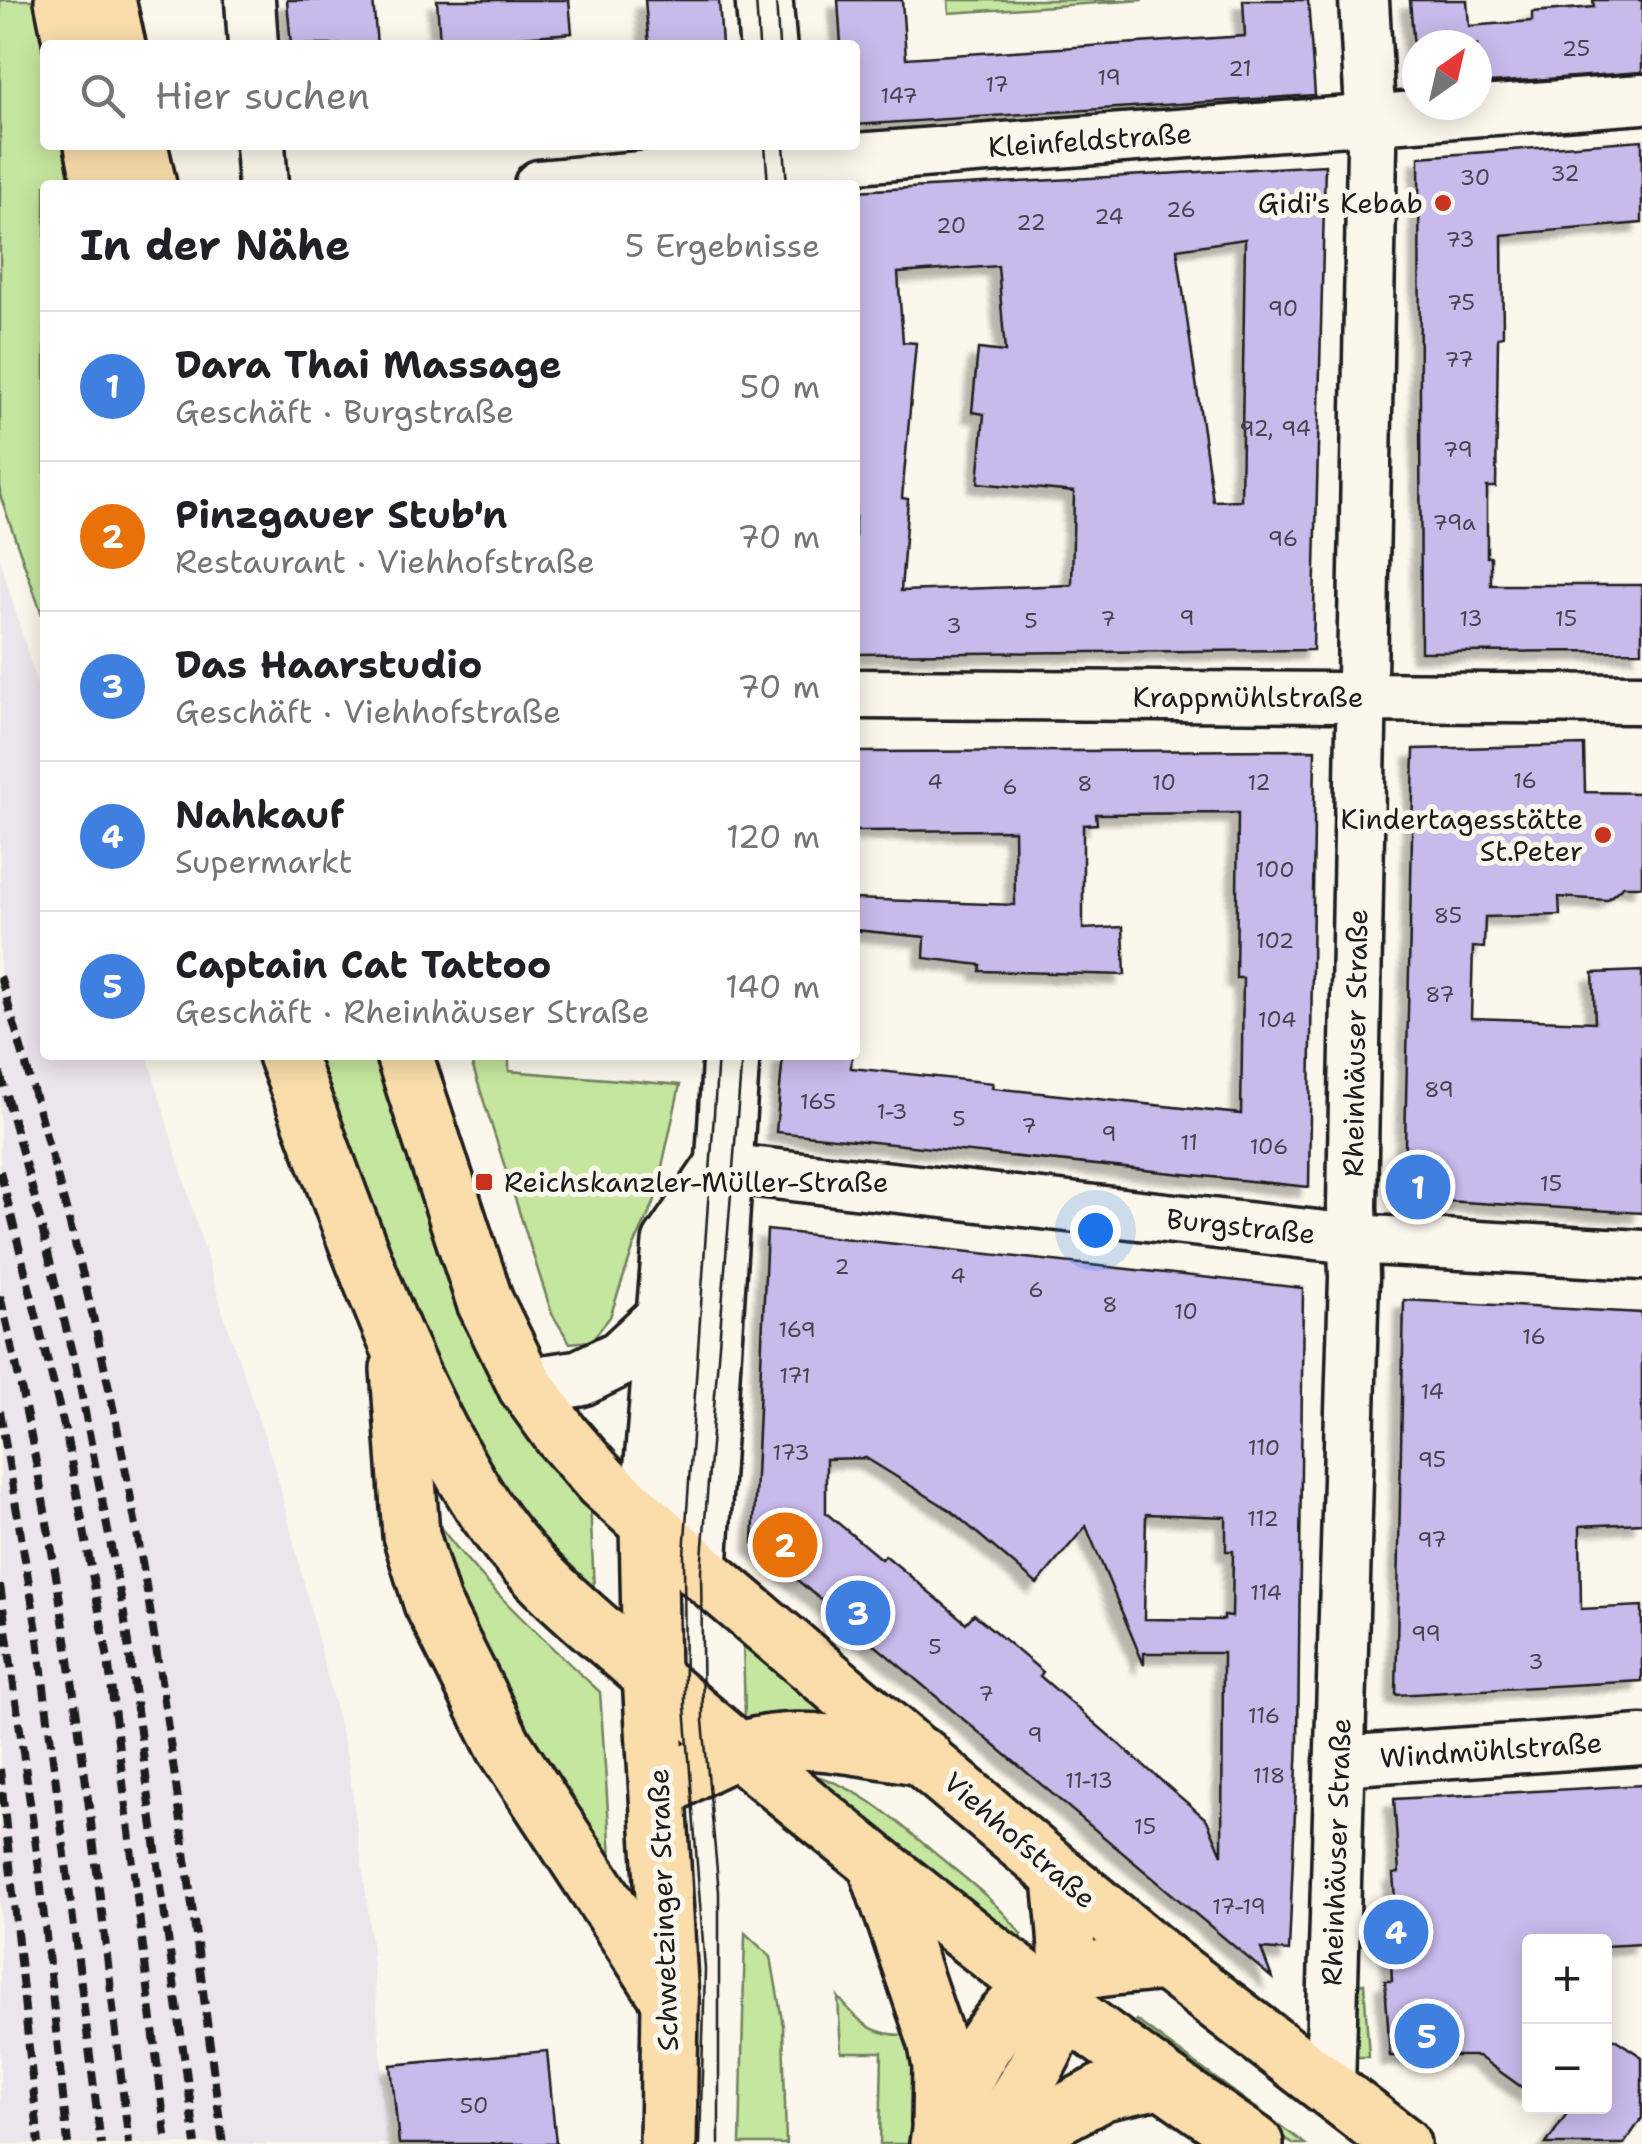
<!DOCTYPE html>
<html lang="de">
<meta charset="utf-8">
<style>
:root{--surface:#fff;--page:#f2f2f2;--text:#202124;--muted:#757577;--line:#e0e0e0;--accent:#d93025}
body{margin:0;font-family:"Shantell Sans",sans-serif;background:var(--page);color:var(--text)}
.controls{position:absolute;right:30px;bottom:30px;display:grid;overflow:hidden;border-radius:10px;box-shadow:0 5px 25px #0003}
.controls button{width:90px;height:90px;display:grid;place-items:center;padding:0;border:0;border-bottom:2px solid var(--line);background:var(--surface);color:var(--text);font:50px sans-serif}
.compass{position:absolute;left:1402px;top:30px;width:90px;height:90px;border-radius:50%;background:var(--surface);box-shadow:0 5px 25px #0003;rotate:34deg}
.you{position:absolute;left:1095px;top:1230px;width:35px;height:35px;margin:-25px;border:8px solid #fff;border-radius:50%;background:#1a73e8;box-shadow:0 0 0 15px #1a73e833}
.badge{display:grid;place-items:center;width:65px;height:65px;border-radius:50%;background:var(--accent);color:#fff;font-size:32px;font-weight:700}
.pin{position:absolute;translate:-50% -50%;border:5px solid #fff;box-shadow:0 2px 10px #0006}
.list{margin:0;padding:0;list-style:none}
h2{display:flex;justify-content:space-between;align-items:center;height:130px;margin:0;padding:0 40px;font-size:42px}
h2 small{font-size:32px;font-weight:400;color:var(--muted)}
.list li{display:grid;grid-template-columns:65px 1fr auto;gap:30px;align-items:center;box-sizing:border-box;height:150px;padding:0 40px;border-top:2px solid var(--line)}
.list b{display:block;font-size:38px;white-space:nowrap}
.list p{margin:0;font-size:32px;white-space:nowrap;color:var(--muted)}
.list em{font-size:32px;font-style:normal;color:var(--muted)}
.icon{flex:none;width:55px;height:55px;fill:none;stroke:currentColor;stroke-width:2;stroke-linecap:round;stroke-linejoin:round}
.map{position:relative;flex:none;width:1642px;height:2144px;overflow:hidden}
.search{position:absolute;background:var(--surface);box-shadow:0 5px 25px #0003;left:40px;top:40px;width:820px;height:110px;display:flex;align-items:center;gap:25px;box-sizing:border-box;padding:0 35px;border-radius:10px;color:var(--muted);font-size:38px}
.panel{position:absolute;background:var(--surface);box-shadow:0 5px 25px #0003;left:40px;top:180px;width:820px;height:880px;border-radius:10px}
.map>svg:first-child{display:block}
.built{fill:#ece5ec}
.green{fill:#c5e69f;stroke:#70815e;stroke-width:2.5}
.building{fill:#c8baeb;stroke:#1c1c1c;stroke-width:2.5;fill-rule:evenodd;filter:url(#shadow)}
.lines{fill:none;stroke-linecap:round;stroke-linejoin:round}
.street-casing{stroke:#1c1c1c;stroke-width:55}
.secondary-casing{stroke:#1c1c1c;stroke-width:62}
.primary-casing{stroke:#1c1c1c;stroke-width:62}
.street{stroke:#fbf7ec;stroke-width:48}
.secondary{stroke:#fbf7ec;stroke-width:55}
.primary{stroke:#faddab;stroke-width:55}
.tram{stroke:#1c1c1c;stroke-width:2.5}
.rail{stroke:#1c1c1c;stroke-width:8;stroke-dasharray:15 8;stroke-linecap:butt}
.poi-dot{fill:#c8321e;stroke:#fbf7ec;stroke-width:4}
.labels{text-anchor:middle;stroke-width:10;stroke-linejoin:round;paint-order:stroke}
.number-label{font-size:22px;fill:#474450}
.street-label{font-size:28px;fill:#1c1c1c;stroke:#fbf7ec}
.poi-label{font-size:28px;fill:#1c1c1c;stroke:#fbf7ec;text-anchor:end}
</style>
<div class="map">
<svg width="1642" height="2144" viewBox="0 0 1642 2144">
<defs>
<filter id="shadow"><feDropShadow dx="-9" dy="9" stdDeviation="2.5" flood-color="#0004"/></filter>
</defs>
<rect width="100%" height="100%" fill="#fbf7ec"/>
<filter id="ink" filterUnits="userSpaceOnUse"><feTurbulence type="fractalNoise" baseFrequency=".01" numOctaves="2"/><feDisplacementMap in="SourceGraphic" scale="20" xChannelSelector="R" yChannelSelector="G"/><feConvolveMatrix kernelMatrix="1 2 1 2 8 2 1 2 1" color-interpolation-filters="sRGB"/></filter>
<g filter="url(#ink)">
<polygon class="built" points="0,559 45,711 45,1055 147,1055 222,1309 276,1471 347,1756 367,1900 389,2144 0,2144"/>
<g class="green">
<polygon points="0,0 36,0 45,48 45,145 64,145 72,185 45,185 45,623 0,495"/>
<polygon points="948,0 1143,0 949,13"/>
<polygon points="314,1055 378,1055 590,1501 594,1591 555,1556 493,1480 455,1408 410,1303"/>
<polygon points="469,1055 509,1055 509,1071 680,1085 654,1203 634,1246 610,1317 591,1341 570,1343 552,1314"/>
<path d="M426,1508C475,1577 538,1635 600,1692L612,1871L496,1676L449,1580Z"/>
<polygon points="743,1638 836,1713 829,1718 786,1713 745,1720"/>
<path d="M810,1774C864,1788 900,1825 942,1859C971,1883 999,1904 1022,1935L1013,1945Z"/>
<polygon points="745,1933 771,1957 783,2026 786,2144 740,2144"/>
<polygon points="1364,1983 1369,2057 1356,2057 1353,1985"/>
<path d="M838,1997C861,2023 871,2036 909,2035L916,2068L909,2144H880L882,2052H841Z"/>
<polygon points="1136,2020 1305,2144 1293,2144 1129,2031"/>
</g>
<g class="building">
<polygon points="287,0 373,0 377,45 291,45"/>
<polygon points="437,0 569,0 572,33 440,43"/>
<polygon points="645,0 719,0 722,45 649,45"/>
<polygon points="838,0 902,0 906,58 1245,36 1243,0 1308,0 1315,95 855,125 855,45 841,45"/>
<polygon points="1410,0 1467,0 1469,26 1532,21 1532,12 1594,7 1593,0 1642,0 1642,72 1477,84 1477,45 1417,45 1417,85"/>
<polygon points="1642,140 1642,223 1502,235 1503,336 1498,337 1496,487 1487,487 1487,557 1491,557 1491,585 1642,585 1642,651 1421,652 1419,157"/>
<path d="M1325,165L1313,650L855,654V191ZM1245,239L1241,500L1213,501L1177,249ZM998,266L1005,352L978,349L972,412L984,414L978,483L1074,492L1072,585L901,591L908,499L902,498L916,343L903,342L898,273Z"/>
<polygon points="1584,745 1585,792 1642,793 1642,886 1623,886 1607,900 1559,897 1560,915 1485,917 1484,948 1473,947 1471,1018 1595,1022 1593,973 1642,971 1642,1213 1414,1199 1404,1189 1414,749"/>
<polygon points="1315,750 1309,1187 776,1132 783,1055 852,1055 851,1068 993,1083 992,1088 1241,1114 1243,978 1236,978 1238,813 1096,814 1097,824 1083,825 1083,929 1123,927 1125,975 980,971 981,965 924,958 925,937 855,930 855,899 1015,905 1014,830 855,831 855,752"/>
<path d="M767,1230L1303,1288L1298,1741L1289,1951L1261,1949L1272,1978L753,1543ZM866,1458L950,1510L1037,1584L1086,1526L1144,1665V1653H1223L1222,1855L1207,1820L1040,1676L1043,1672L974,1614L966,1623L885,1555L881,1559L826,1513V1459ZM1146,1514L1226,1517V1551H1233L1232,1617L1224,1616V1620L1144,1619Z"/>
<polygon points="1404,1300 1642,1313 1642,1523 1580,1526 1581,1609 1642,1606 1642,1681 1396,1695"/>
<polygon points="1642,1785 1642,1944 1604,1946 1604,1942 1530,1942 1530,2093 1478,2056 1390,2056 1385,1981 1392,1981 1389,1925 1390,1912 1396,1911 1393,1874 1399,1873 1394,1799"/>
<polygon points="1604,2032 1642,2057 1642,2118 1624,2144 1546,2144 1572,2106 1604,2106"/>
<polygon points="547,2051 556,2144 399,2144 391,2065"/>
</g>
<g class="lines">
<g class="street-casing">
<g id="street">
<polyline points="250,0 253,45"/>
<polyline points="260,145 263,185"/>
<polyline points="539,185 776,164 1642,99"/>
<polyline points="855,694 1642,699"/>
<polyline points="722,1168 1352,1239 1642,1255"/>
<polyline points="1339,1761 1642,1740"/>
<polyline points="1330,2085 1354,1277 1352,1206 1372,148 1364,0"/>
</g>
</g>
<g class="secondary-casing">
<g id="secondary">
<polyline points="764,0 768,45"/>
<polyline points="775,145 777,185"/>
<polyline points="526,1386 580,1378 621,1358 664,1318"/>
<polyline points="648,1524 671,1243 720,1171"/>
<polyline points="699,1568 731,1055"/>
</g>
</g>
<g class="primary-casing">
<g id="primary">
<polyline points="63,0 72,45"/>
<polyline points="107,0 117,45"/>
<polyline points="93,145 101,185"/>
<polyline points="139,145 148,185"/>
<path d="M286,1055C346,1208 396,1373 486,1511C523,1567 573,1609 623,1652C661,1685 699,1718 738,1750C906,1889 1074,2022 1255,2144"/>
<polyline points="404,1055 485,1302 526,1386 562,1436 602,1482 701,1571 1061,1876 1165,1962 1402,2144"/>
<polyline points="399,1369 411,1535 432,1603 504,1746 670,2000"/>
<polyline points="648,1524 651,1676 670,2000 668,2144"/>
<path d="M659,1793C762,1721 808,1740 924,1757"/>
<polyline points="877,1867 936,2040 941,2066 940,2123"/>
<path d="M938,2144L940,2131C969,2071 995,2001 1064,1977C1094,1966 1133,1966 1165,1962"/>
<path d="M988,2144C1019,2094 1062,2038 1067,1977C1069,1944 1063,1909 1061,1876"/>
<polyline points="1006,2144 1103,2092 1159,2080"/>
</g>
</g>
<use href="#street" class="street"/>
<use href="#secondary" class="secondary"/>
<use href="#primary" class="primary"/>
<g class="tram">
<polyline points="756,0 759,45"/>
<polyline points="776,0 779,45"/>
<polyline points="765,145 768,185"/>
<polyline points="784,145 787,185"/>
<polyline points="700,2144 705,1969 685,1706 684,1555 718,1055"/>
<polyline points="719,2144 719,1892 703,1721 701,1571 742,1055"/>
</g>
<g class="rail">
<path d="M0,976C39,1110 78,1243 107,1379C161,1628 189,1891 223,2144"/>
<polyline points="0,1073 34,1195 80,1386 124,1614 196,2144"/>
<polyline points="0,1171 66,1434 108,1659 167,2144"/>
<path d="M0,1296C68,1574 95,1860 129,2144"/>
<polyline points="0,1411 37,1631 101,2144"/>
<polyline points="0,1585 38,1860 68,2144"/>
<polyline points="0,1769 39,2144"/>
</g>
</g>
</g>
<g class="poi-dot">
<circle cx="1443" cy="203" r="10"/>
<circle cx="1603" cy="835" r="10"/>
<rect x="474" y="1172" width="20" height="20" rx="5"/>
</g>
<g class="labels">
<g class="number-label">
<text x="1576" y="56">25</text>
<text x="1240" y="76">21</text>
<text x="1109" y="85">19</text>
<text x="997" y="92">17</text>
<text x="899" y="103">147</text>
<text x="1565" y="181">32</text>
<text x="1475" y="185">30</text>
<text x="1181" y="217">26</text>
<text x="1109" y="224">24</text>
<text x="1031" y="230">22</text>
<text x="951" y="233">20</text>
<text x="1460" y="247">73</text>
<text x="1461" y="310">75</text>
<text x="1283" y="316">90</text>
<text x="1459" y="367">77</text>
<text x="1275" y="436">92, 94</text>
<text x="1458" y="457">79</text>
<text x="1454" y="530">79a</text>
<text x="1283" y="546">96</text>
<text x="1187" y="625">9</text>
<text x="1108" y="626">7</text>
<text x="1471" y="626">13</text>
<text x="1566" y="626">15</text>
<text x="1031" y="628">5</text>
<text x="954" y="633">3</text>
<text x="1525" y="788">16</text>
<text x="935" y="789">4</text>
<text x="1164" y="790">10</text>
<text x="1259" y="790">12</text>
<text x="1085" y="791">8</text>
<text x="1010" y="794">6</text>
<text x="1275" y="877">100</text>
<text x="1448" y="923">85</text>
<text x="1275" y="948">102</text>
<text x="1440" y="1002">87</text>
<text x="1277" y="1027">104</text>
<text x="1439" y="1097">89</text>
<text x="818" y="1109">165</text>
<text x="892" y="1119">1-3</text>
<text x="959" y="1126">5</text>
<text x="1029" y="1133">7</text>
<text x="1109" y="1141">9</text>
<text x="1189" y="1150">11</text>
<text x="1269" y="1154">106</text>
<text x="1551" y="1191">15</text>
<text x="842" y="1274">2</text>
<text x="958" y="1283">4</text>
<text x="1036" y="1297">6</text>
<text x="1110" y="1312">8</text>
<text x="1186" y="1319">10</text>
<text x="797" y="1337">169</text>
<text x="1534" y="1344">16</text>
<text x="795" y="1383">171</text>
<text x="1432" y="1399">14</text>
<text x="1264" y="1455">110</text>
<text x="791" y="1460">173</text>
<text x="1432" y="1467">95</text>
<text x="1263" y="1526">112</text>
<text x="1432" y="1547">97</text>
<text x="1266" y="1600">114</text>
<text x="1426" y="1641">99</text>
<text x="935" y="1654">5</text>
<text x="1536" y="1669">3</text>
<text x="986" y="1701">7</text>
<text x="1264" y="1723">116</text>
<text x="1035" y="1742">9</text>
<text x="1269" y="1783">118</text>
<text x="1089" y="1788">11-13</text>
<text x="1145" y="1834">15</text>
<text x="1239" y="1914">17-19</text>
<text x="474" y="2113">50</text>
</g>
<g class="street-label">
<text transform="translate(1090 140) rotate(-4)" y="10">Kleinfeldstraße</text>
<text x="1248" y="707">Krappmühlstraße</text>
<text transform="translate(1355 1043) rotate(-89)" y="10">Rheinhäuser Straße</text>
<text transform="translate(1241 1226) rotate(6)" y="10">Burgstraße</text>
<text transform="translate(1491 1750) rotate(-4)" y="10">Windmühlstraße</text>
<text transform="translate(1020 1840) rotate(41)" y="10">Viehhofstraße</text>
<text transform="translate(1336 1852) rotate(-88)" y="10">Rheinhäuser Straße</text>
<text transform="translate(663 1910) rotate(-92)" y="10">Schwetzinger Straße</text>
</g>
<g class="poi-label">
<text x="1423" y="213">Gidi's Kebab</text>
<text x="1583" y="829">Kindertagesstätte<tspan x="1583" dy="32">St.Peter</tspan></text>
<text x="504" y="1192" text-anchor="start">Reichskanzler-Müller-Straße</text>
</g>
</g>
</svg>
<div class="controls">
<button>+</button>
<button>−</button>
</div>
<svg class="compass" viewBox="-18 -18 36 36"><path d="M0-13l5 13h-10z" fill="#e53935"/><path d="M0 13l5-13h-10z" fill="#757577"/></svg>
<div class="you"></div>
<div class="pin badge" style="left:1418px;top:1187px;background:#3f7fe0">1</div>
<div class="pin badge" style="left:785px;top:1545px;background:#e8710a">2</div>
<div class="pin badge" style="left:858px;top:1613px;background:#3f7fe0">3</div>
<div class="pin badge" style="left:1396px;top:1932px;background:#3f7fe0">4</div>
<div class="pin badge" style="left:1427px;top:2036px;background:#3f7fe0">5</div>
<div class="search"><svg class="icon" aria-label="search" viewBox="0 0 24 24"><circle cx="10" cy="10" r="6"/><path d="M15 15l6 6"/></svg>Hier suchen</div>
<section class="panel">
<h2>In der Nähe<small>5 Ergebnisse</small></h2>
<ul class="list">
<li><span class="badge" style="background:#3f7fe0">1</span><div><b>Dara Thai Massage</b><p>Geschäft · Burgstraße</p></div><em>50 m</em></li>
<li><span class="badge" style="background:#e8710a">2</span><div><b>Pinzgauer Stub'n</b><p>Restaurant · Viehhofstraße</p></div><em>70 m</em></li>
<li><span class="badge" style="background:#3f7fe0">3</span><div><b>Das Haarstudio</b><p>Geschäft · Viehhofstraße</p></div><em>70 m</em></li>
<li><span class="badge" style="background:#3f7fe0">4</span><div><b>Nahkauf</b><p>Supermarkt</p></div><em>120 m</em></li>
<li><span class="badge" style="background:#3f7fe0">5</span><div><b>Captain Cat Tattoo</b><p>Geschäft · Rheinhäuser Straße</p></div><em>140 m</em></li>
</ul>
</section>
</div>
